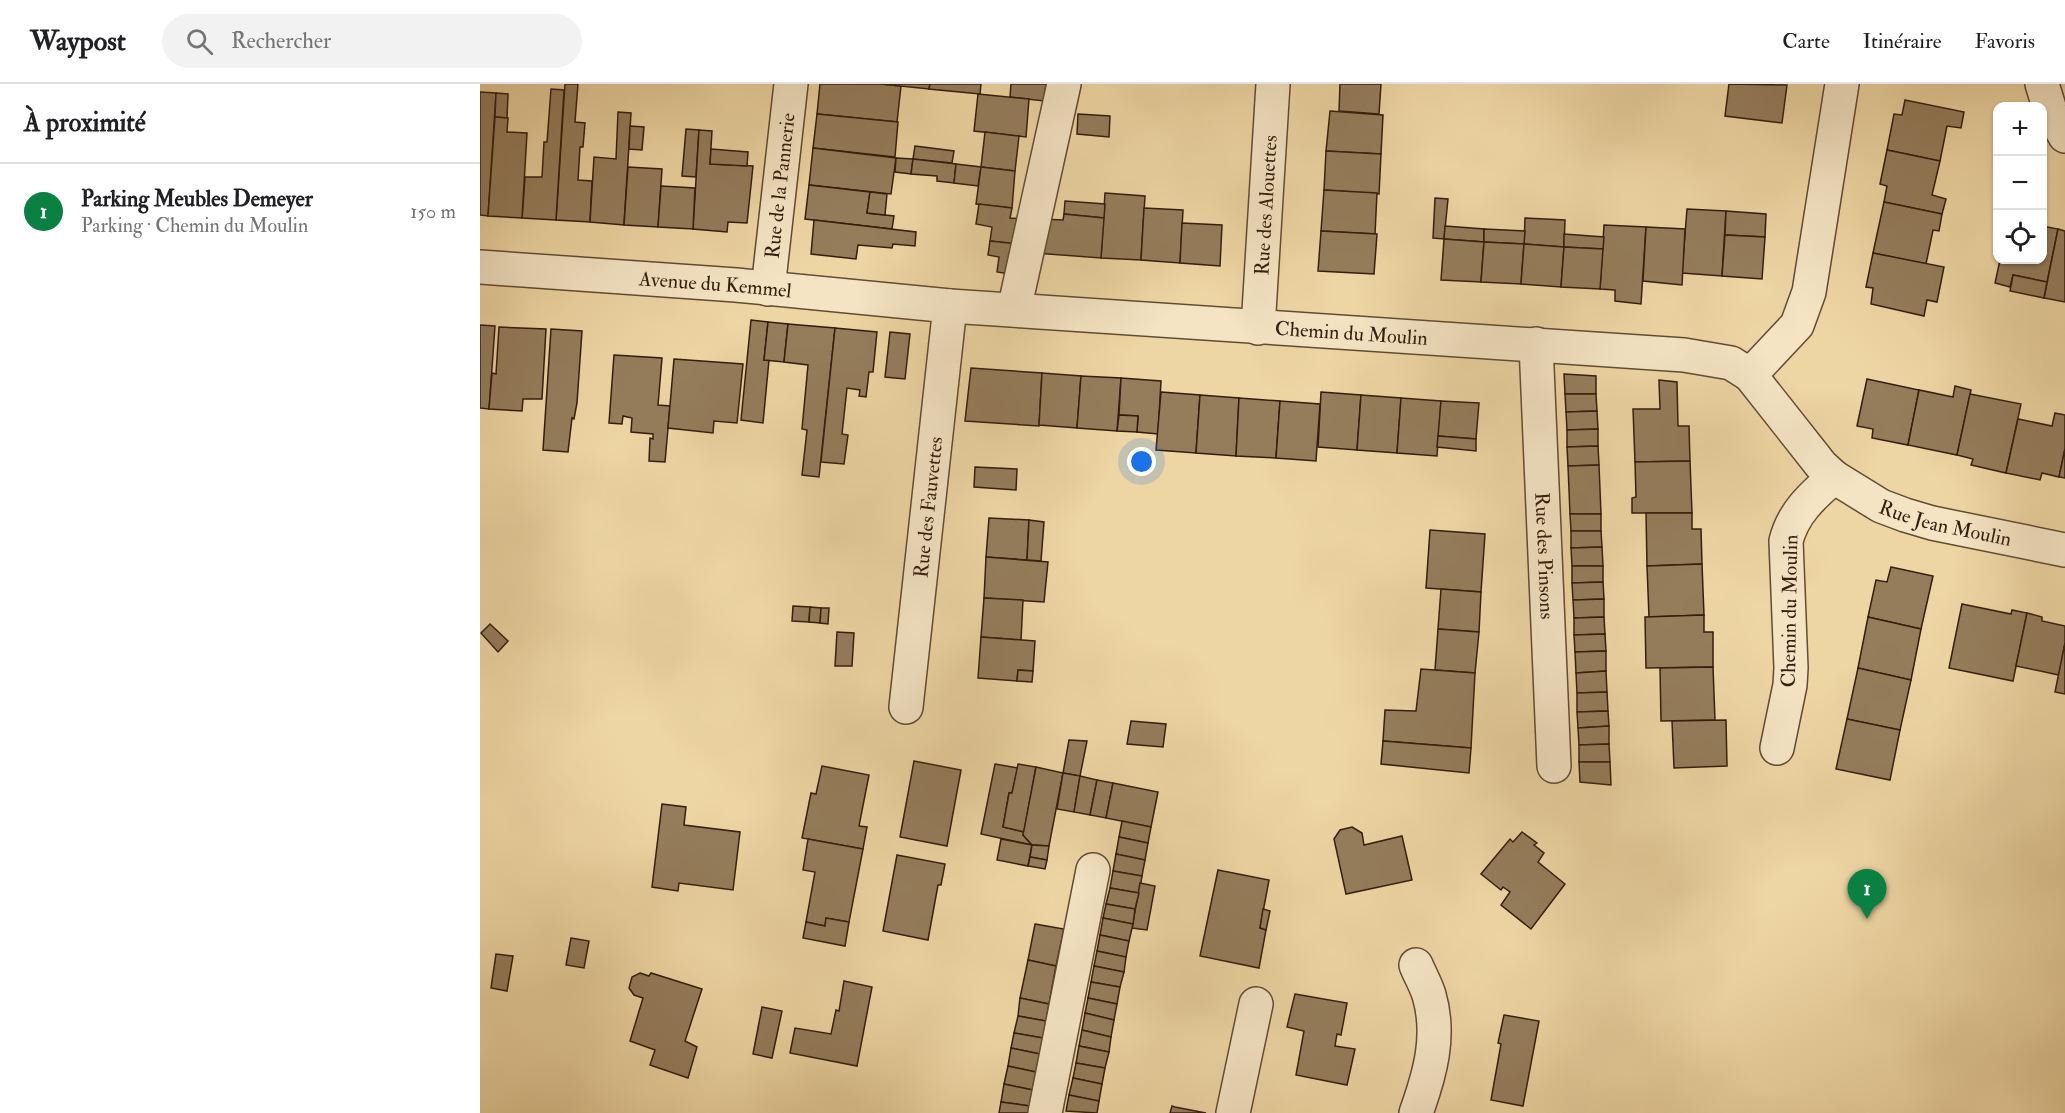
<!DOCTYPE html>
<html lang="fr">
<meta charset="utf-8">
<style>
:root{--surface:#fff;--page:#f2f2f2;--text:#202124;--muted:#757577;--line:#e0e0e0;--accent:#0b8043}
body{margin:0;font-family:"IM FELL Double Pica",serif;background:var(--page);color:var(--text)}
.controls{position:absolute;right:18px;top:18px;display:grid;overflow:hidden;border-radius:12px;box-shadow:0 2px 4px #0004}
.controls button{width:54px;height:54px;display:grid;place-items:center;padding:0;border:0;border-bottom:2px solid var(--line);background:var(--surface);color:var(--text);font:30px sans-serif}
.you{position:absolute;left:662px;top:378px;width:21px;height:21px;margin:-15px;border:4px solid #fff;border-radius:50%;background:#1a73e8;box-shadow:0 0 0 9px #1a73e833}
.badge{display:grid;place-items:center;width:39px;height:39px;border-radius:50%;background:var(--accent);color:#fff;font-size:20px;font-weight:700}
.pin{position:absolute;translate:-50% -50px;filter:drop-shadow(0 2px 3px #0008)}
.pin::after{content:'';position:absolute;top:32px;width:21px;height:18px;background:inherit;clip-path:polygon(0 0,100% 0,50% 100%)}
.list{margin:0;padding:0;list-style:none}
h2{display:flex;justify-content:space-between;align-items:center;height:78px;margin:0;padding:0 24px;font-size:26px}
h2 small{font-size:20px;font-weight:400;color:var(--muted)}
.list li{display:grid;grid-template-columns:39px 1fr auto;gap:18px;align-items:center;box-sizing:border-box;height:96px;padding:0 24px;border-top:2px solid var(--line)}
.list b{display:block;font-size:22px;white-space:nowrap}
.list p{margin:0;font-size:20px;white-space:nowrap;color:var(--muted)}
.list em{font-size:20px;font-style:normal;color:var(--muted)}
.icon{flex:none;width:33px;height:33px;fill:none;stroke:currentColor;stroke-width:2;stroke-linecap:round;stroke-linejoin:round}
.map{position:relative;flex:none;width:1585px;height:1029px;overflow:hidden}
header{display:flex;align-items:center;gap:36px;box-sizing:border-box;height:84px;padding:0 30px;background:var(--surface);border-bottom:2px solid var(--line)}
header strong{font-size:28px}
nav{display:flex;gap:33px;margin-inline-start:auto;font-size:21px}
.search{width:420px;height:54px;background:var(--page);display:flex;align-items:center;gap:15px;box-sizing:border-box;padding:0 21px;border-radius:33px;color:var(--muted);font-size:22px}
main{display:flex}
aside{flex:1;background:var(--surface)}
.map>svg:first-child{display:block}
.building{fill:#957d5c;stroke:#341d0d;stroke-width:1.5}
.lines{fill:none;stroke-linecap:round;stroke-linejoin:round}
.minor-casing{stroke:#624b33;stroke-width:36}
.minor{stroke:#f4e4c4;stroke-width:33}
.labels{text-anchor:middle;stroke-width:5;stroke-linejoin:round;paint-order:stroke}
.street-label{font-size:20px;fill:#341d0d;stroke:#f4e4c4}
</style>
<header>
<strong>Waypost</strong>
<div class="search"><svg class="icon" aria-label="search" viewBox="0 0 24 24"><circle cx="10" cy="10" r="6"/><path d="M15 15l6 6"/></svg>Rechercher</div>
<nav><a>Carte</a><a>Itinéraire</a><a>Favoris</a></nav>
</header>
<main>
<aside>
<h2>À proximité<small></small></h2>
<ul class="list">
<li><span class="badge">1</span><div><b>Parking Meubles Demeyer</b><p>Parking · Chemin du Moulin</p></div><em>150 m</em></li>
</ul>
</aside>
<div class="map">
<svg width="1585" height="1029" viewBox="0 0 1585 1029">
<rect width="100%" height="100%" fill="#eed6a4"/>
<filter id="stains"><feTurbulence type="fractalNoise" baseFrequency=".00333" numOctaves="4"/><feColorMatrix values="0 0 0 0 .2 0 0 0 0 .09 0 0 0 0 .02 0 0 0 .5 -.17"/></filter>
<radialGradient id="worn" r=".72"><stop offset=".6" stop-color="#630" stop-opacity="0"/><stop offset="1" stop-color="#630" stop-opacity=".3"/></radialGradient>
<g class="building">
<polygon points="85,0 98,0 95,38 105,39 103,63 100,63 98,96 112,97 110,138 76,136"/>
<polygon points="340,0 401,0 421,2 417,38 337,30"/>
<polygon points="401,0 450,0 449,5"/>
<polygon points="450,0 501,0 500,10 449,5"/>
<polygon points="531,0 566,0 564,17 530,13"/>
<polygon points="860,0 901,0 899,30 859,27"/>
<polygon points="1249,0 1307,1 1302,39 1245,32"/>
<polygon points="71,5 84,6 76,136 42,134 45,93 62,93 64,58 67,58"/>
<polygon points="0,8 16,9 8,132 0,131"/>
<polygon points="16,9 28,10 27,34 15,33"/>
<polygon points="498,10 549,15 546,53 494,47"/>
<polygon points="1425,16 1484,28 1481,44 1467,42 1460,77 1407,66 1414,30 1422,31"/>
<polygon points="850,27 903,31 901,70 846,67"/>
<polygon points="138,28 151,29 144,141 110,138 114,73 136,75"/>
<polygon points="337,30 418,38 415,73 333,64"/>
<polygon points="598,30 630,32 629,53 597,50"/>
<polygon points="15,33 28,34 27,48 47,49 42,134 8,132"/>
<polygon points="150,42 164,43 162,66 149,65"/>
<polygon points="206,45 219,46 216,93 202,92"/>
<polygon points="219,46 232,47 230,80 273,82 267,139 248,138 247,148 213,145"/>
<polygon points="505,48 539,52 535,87 501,83"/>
<polygon points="435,62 474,67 472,79 433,75"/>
<polygon points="333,64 416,74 411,110 329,101"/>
<polygon points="231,65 268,68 267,82 230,80"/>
<polygon points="1407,66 1460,77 1452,111 1466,115 1462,130 1404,118 1407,102 1400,100"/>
<polygon points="846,67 901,70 899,110 844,106"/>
<polygon points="416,74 433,75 431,90 415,88"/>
<polygon points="433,75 476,80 474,99 457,97 457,92 431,90"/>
<polygon points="476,80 501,83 498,102 474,99"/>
<polygon points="148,83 182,85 178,143 144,141"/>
<polygon points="501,83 535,87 532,124 496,120"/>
<polygon points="329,101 390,108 387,129 414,132 412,145 325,135"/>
<polygon points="181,102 215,104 213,145 178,143"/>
<polygon points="844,106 897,109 895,150 841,147"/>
<polygon points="390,108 407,110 405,131 387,129"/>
<polygon points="625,109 665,112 661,176 621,174"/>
<polygon points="955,114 968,115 964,155 953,154"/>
<polygon points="585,117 625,120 624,134 584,130"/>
<polygon points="1404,118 1462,130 1459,147 1453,146 1446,180 1393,169"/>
<polygon points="499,120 532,124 530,134 544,135 539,160 510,157 512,143 496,140"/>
<polygon points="664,124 703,126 700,179 661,176"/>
<polygon points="1207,125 1246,127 1242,192 1202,189"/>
<polygon points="1246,127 1286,130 1285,153 1245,151"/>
<polygon points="584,130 624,134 621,174 555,169 561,135 583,136"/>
<polygon points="1045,134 1085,136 1084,163 1044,160"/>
<polygon points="334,136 436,148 435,162 413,160 412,164 378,161 376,175 331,170"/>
<polygon points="702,139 742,141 740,182 700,179"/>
<polygon points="1124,141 1166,143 1161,220 1135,217 1135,206 1120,205"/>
<polygon points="965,142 1004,145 1004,158 964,155"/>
<polygon points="1562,142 1578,145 1567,198 1533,191 1530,203 1515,199 1520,176 1562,176"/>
<polygon points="1166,143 1205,145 1202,201 1163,197"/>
<polygon points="1004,145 1045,147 1044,160 1004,158"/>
<polygon points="1578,145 1585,147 1585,218 1564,214"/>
<polygon points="841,147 897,150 894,190 838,187"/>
<polygon points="1084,150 1124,153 1123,165 1084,163"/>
<polygon points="1245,151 1285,153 1282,195 1242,192"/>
<polygon points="964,155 1004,158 1001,198 961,196"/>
<polygon points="510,157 539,160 535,191 517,188 519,173 508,171"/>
<polygon points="1004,158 1044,160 1041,200 1001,198"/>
<polygon points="1044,160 1084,163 1081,203 1041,200"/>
<polygon points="1084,163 1123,165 1120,205 1081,203"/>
<polygon points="1393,169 1464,183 1457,218 1447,216 1444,232 1391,220 1393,204 1386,203"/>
<polygon points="1533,191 1567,198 1564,214 1530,207"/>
<polygon points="271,236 288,238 284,276 289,276 283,339 261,336"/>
<polygon points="288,238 308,240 304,278 284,276"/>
<polygon points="308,240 355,244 339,393 322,391 327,346 322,345 328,281 304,278"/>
<polygon points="0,241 15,242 9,325 0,324"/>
<polygon points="19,243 66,245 62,315 43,315 42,327 9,325 12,289 16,290"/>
<polygon points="355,244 397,248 393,288 389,288 386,313 379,312 380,306 367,304 362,350 368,351 364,380 341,378"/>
<polygon points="71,245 102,247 97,319 94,335 92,334 88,368 63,366"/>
<polygon points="410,248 430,250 425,295 405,293"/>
<polygon points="134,271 182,274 178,321 190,322 185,378 169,377 170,354 173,355 173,350 151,348 152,334 143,332 142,340 129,339"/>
<polygon points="194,275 263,280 257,339 234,337 233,349 188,344"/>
<polygon points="491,284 562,289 559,342 485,337"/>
<polygon points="562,289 601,292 597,344 559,341"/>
<polygon points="1084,290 1116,292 1116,310 1085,310"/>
<polygon points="601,292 641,294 637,347 597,344"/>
<polygon points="641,294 681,297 678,350 657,348 658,332 639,331"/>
<polygon points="1387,295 1439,306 1428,361 1392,354 1393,345 1377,342"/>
<polygon points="1179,296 1197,298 1198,342 1209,342 1210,377 1155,378 1153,325 1180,325"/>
<polygon points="1475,302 1491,306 1477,371 1428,361 1439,306 1473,313"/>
<polygon points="681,308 720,311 716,369 676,366"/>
<polygon points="841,308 881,311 877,366 838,363"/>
<polygon points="1085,310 1116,310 1117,327 1086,328"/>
<polygon points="1490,310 1541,320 1526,389 1491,381 1493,375 1477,371"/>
<polygon points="720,311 759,314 756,372 716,369"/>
<polygon points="881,311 921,314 917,369 877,366"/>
<polygon points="759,314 800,317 796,374 756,372"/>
<polygon points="921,314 961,317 957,372 917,369"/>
<polygon points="800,317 840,320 836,377 796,374"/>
<polygon points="961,317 999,319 996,355 958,352"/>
<polygon points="1117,327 1118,345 1087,346 1086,328"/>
<polygon points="1575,329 1585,331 1585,365 1579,393 1562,389 1560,396 1526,389 1538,335 1572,342"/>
<polygon points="639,331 658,332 657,348 637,347"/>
<polygon points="1118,345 1118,362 1087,363 1087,346"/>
<polygon points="958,352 996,355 996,367 957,363"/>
<polygon points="1118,362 1119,381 1088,382 1087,363"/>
<polygon points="1585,365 1585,394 1579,393"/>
<polygon points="1210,377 1212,429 1152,429 1152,414 1156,413 1155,378"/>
<polygon points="1119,381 1121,430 1090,430 1088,382"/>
<polygon points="495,383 537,385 536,406 494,403"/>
<polygon points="1166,429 1212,429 1212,445 1221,445 1222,480 1167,482"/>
<polygon points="1090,430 1121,430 1121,447 1091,447"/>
<polygon points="509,434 549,436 547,476 506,473"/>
<polygon points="549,436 564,438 561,477 547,476"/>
<polygon points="950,446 1005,450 1001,508 946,504"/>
<polygon points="1091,447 1121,447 1122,463 1091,464"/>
<polygon points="1122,463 1123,482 1092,482 1091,464"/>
<polygon points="506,473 568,478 564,518 504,514"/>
<polygon points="1222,480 1224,531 1169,533 1167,482"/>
<polygon points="1092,482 1123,482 1123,498 1092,499"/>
<polygon points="1411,483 1453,492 1441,545 1388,533 1396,496 1407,498"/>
<polygon points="1123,498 1124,515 1093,516 1092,499"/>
<polygon points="961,505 1001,508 999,548 958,545"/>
<polygon points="504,514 543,516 541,556 501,553"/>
<polygon points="1124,515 1124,533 1094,534 1093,516"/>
<polygon points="1482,520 1531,530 1532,526 1547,529 1533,597 1469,584"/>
<polygon points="313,522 330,523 329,538 312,537"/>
<polygon points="330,523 341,524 340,539 329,538"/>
<polygon points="341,524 349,524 348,540 340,539"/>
<polygon points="1547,529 1562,533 1562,537 1585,542 1585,559 1579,591 1536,582"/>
<polygon points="1224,531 1224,548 1233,548 1233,583 1166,584 1165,533"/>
<polygon points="1124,533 1125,550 1094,551 1094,534"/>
<polygon points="1388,533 1441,545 1431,596 1378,584"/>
<polygon points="10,540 28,557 18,568 1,549"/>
<polygon points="958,545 999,548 995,589 955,586"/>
<polygon points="357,548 374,549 372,582 355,582"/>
<polygon points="1125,550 1126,567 1095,568 1094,551"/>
<polygon points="501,553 555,557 553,587 538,586 537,597 498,594"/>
<polygon points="1585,559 1585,610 1575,608"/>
<polygon points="1126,567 1126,587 1096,589 1095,568"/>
<polygon points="1233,583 1235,636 1181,637 1180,584"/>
<polygon points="1378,584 1431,596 1420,646 1367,635"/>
<polygon points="941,585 995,589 991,664 903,657 905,626 936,627"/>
<polygon points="538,586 553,587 552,598 537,597"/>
<polygon points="1126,587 1127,608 1097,609 1096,589"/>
<polygon points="1127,608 1128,627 1097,628 1097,609"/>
<polygon points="1128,627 1129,642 1098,644 1097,628"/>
<polygon points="1367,635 1420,646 1410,696 1356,685"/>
<polygon points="1246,636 1247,682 1194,684 1192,637"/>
<polygon points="651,637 686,640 683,663 647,660"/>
<polygon points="1129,642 1129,660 1099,661 1098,644"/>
<polygon points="589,656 607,657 600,692 583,689"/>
<polygon points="903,657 991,664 989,689 901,680"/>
<polygon points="1129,660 1130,678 1099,678 1099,661"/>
<polygon points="434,677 481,686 467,762 420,753"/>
<polygon points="1099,678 1130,678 1131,701 1100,698"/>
<polygon points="515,680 538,684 532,709 529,709 523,743 544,748 543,751 552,761 501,750"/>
<polygon points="538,680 556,683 544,748 523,743 529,709 532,709"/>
<polygon points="342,682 389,691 379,742 387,743 383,765 322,754 331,709 336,710"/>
<polygon points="556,683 583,689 569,762 552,761 543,751"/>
<polygon points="583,689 600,692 594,728 577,725"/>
<polygon points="600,692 617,696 610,731 594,728"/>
<polygon points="617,696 633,699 626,734 610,731"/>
<polygon points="633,699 678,708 671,743 626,734"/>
<polygon points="182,720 206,723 204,741 260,748 253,806 199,799 198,807 172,803"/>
<polygon points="642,737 671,743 668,759 639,753"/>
<polygon points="872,743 882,749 884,761 922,752 932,796 866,810 854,755 860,746"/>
<polygon points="1042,748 1057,759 1054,761 1064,769 1058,778 1085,800 1051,845 1021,821 1030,808 1023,803 1021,806 1001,790 1030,755 1033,758"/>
<polygon points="639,753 668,759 665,776 636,770"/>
<polygon points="328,755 383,765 369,838 346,834 345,842 326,838 335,788 323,786"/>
<polygon points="521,755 552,761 548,782 517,776"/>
<polygon points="552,761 569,762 567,776 550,773"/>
<polygon points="636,770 665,776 662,792 633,787"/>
<polygon points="417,771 465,780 461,801 458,801 448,856 403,847"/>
<polygon points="550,773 567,776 565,785 548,782"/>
<polygon points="738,786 789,796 780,844 786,846 779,884 720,872"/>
<polygon points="633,787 662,792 659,809 630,804"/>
<polygon points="660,799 675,802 667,846 652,844"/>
<polygon points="630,804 659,809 655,825 626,820"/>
<polygon points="626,820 655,825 653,840 623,834"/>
<polygon points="783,825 790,827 786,846 780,844"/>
<polygon points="346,834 369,838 365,862 323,854 326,838 345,842"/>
<polygon points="623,834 653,840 649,857 620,851"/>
<polygon points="555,840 584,845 576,882 548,876"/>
<polygon points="620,851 649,857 646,873 617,867"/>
<polygon points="91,854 109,857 104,884 86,881"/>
<polygon points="617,867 646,873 644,888 614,882"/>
<polygon points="16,870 33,872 27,907 11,904"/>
<polygon points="548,876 576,882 569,920 540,914"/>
<polygon points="614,882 644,888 640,903 611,898"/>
<polygon points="160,889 169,892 171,889 222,905 205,957 217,963 208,994 170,981 175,966 150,957 163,914 154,911 149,904 152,893"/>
<polygon points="364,897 392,903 377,982 310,969 315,944 351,950 356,926 359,927"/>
<polygon points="611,898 640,903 637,920 608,914"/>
<polygon points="815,910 867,919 861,951 857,950 855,962 875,965 867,1001 816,991 824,947 807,943"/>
<polygon points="540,914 569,920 566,937 538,932"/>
<polygon points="608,914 637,920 634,936 605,929"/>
<polygon points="282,923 302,927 292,974 273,970"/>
<polygon points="605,929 634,936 631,953 602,946"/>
<polygon points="1024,931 1059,937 1043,1022 1011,1016 1021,960 1018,959"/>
<polygon points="538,932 566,937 563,954 534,949"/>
<polygon points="602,946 631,953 629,968 599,962"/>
<polygon points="534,949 563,954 560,970 531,964"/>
<polygon points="599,962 629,968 625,984 596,979"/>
<polygon points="531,964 560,970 556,988 528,982"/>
<polygon points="596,979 625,984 622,1000 593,994"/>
<polygon points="528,982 556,988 553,1006 524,1000"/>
<polygon points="593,994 622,1000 619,1017 589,1011"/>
<polygon points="524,1000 553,1006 550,1022 521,1018"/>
<polygon points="589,1011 619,1017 617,1029 586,1027"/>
<polygon points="521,1018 550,1022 548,1029 519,1029"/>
<polygon points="692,1022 695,1023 726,1029 690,1029"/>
</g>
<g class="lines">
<g class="minor-casing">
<g id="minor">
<polyline points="1562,0 1570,26 1585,52"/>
<path id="s1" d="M0,183L256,201L470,222L1204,271L1251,279L1270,291L1317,241L1329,208L1362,0"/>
<path id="s2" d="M288,205L311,0"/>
<polyline points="534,226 584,0"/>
<path id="s3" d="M778,244L793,0"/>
<path id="s4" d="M1056,260L1074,682"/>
<path d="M1270,291L1341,381L1354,393C1332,412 1313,429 1306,457L1311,584L1310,601L1297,664"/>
<path id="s5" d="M1354,393L1401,422L1425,431L1452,439L1585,466"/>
<path id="s6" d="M426,623L470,222"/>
<path d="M936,881C940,891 946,901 949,911C961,952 950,990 936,1029"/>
<polyline points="565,1029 613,786"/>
<polyline points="753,1029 776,920"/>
</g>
</g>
<use href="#minor" class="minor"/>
</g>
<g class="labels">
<g class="street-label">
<text dy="7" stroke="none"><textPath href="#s2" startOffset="104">Rue de la Pannerie</textPath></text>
<text dy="7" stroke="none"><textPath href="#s3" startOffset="123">Rue des Alouettes</textPath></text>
<text dy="7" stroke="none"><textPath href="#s1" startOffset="236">Avenue du Kemmel</textPath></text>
<text dy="7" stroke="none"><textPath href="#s1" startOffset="874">Chemin du Moulin</textPath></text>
<text dy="7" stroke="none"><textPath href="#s6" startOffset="201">Rue des Fauvettes</textPath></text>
<text dy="7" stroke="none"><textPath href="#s5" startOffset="122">Rue Jean Moulin</textPath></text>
<text dy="7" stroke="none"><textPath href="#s4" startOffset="212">Rue des Pinsons</textPath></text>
<text transform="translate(1309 527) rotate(-89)" y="7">Chemin du Moulin</text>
</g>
</g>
<rect width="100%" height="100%" filter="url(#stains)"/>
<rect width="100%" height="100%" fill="url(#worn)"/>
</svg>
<div class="controls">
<button>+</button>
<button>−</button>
<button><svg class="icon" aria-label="locate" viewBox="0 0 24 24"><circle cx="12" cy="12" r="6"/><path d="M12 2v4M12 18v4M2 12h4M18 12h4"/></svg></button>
</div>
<div class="you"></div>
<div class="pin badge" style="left:1387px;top:835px">1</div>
</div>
</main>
